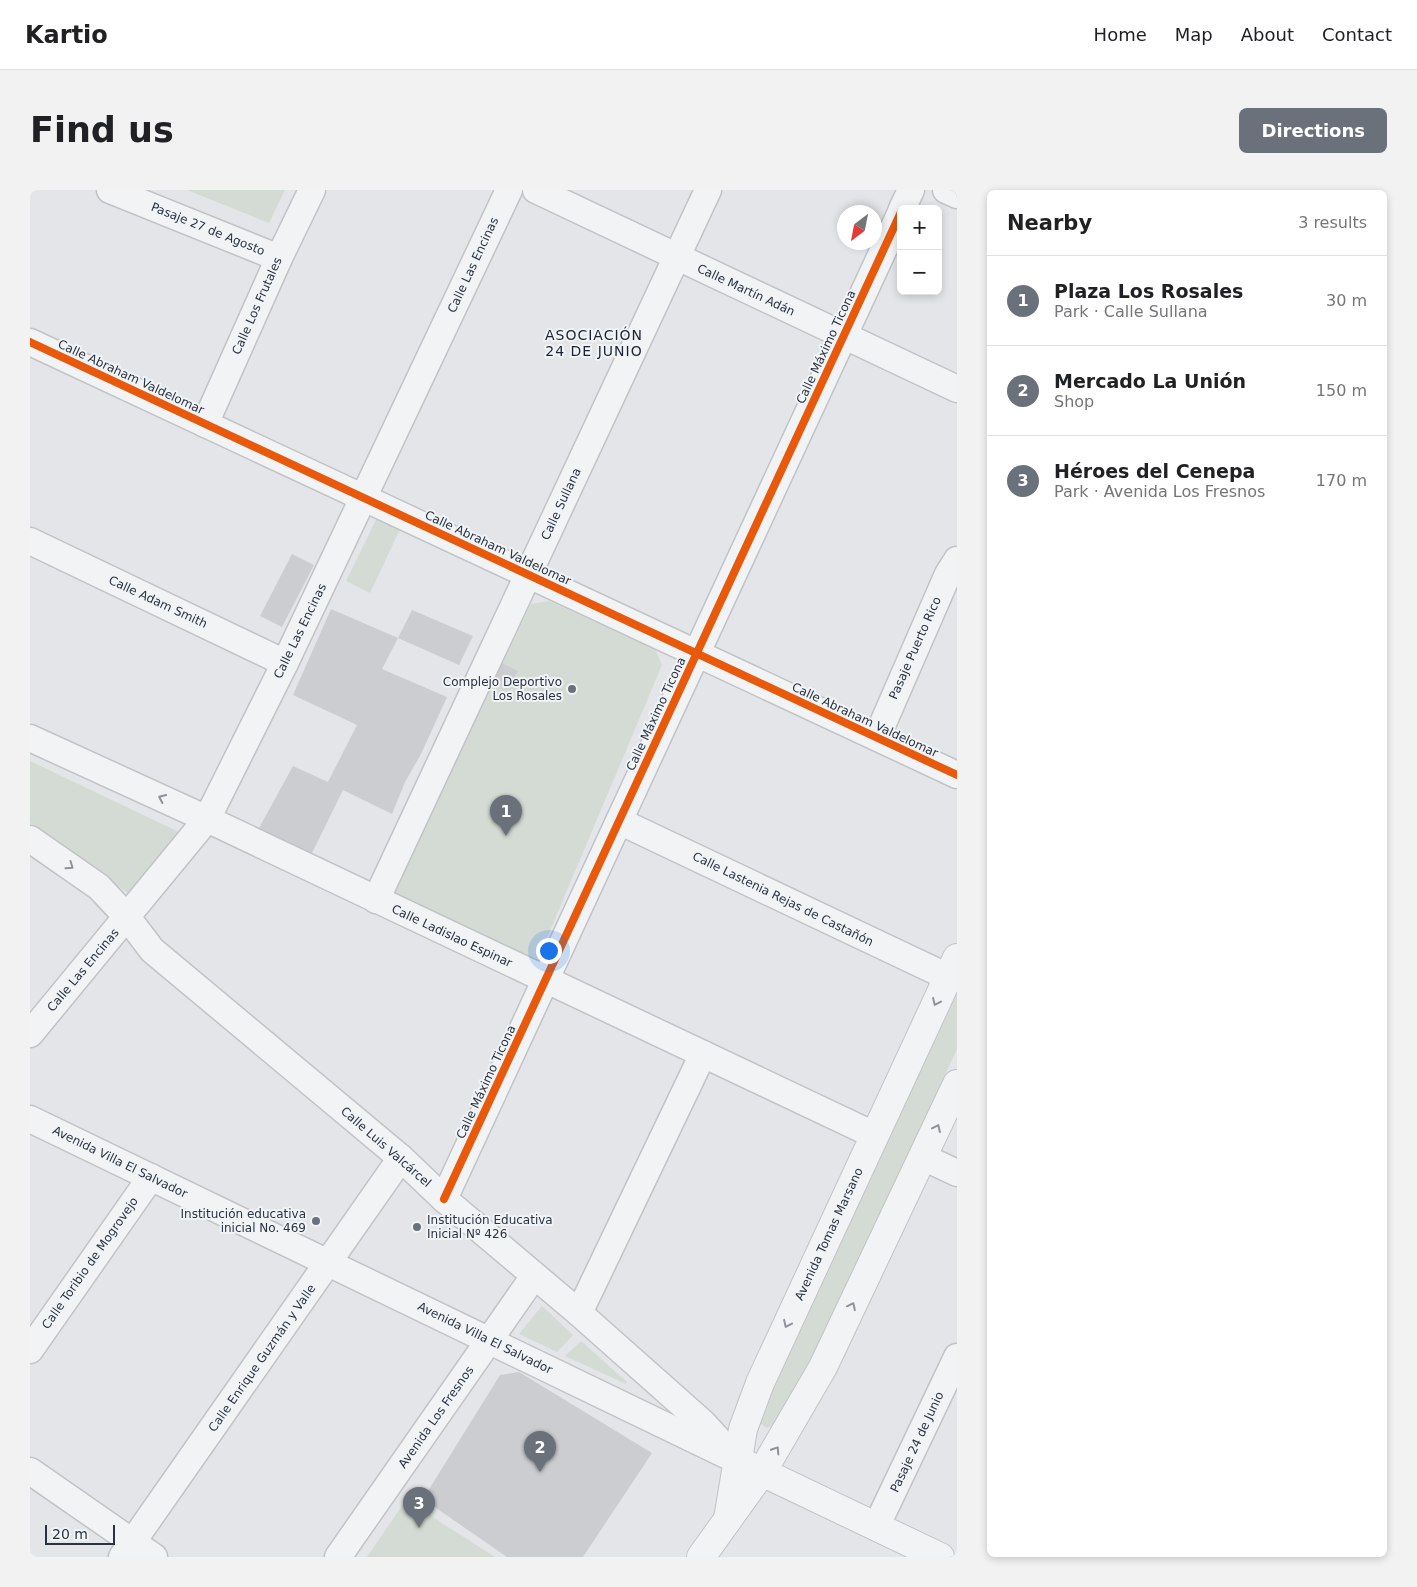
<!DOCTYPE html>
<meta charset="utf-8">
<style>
:root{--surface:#fff;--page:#f2f2f2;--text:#202124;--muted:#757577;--line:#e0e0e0;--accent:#6b717b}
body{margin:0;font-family:"DejaVu Sans",sans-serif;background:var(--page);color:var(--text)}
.controls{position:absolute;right:15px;top:15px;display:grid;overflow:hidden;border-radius:8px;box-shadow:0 2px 8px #0003}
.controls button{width:45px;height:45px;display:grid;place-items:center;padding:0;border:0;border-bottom:1px solid var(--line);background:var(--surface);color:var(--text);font:25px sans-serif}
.compass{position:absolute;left:807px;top:15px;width:45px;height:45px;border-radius:50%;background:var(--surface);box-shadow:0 2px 8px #0003;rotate:212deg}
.scale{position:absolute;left:15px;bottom:12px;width:70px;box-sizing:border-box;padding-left:5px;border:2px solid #2b3340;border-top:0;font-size:14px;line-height:18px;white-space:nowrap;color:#2b3340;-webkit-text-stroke:4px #f1f4f7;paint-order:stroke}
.you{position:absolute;left:518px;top:760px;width:18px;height:18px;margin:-12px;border:4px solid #fff;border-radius:50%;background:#1a73e8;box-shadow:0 0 0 8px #1a73e833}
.badge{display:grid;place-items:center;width:32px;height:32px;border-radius:50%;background:var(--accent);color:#fff;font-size:16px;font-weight:700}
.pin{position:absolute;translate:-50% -41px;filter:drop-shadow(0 1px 2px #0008)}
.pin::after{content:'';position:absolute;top:26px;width:18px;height:15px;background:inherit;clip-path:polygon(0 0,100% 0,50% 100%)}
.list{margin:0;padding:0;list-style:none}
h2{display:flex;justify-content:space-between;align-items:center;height:65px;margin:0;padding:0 20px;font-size:21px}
h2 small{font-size:16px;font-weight:400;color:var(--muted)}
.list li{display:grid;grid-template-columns:32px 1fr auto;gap:15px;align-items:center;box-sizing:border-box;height:90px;padding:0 20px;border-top:1px solid var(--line)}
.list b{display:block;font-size:19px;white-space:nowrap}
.list p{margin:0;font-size:16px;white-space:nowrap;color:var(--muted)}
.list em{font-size:16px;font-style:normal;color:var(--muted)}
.map{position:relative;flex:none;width:927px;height:1367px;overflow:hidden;border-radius:8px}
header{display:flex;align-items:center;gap:30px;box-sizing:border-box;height:70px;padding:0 25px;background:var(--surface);border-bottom:1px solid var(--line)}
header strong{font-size:24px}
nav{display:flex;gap:28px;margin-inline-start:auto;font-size:18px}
.intro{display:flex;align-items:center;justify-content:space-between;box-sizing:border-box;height:120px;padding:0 30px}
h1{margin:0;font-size:35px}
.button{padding:12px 22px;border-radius:8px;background:var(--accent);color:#fff;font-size:18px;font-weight:700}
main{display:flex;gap:30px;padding:0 30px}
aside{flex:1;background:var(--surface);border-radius:8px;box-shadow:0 2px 8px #0003}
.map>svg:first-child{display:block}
.green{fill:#d4dbd4}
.building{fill:#cccdd0}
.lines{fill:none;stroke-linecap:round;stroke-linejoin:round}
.minor-casing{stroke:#c1c3c6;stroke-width:29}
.tertiary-casing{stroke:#c1c3c6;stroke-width:30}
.minor{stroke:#f2f3f5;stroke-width:26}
.tertiary{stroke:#f2f3f5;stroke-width:28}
.cycleway-casing{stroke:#f1f4f7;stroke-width:11}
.cycleway{stroke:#e8590c;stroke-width:8}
.oneway{stroke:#8e939a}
.poi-dot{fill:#6b717b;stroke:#f1f4f7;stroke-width:2}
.labels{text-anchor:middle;stroke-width:4;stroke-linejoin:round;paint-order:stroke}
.street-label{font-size:12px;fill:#2b3340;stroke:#f1f4f7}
.poi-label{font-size:12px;fill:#2b3340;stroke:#f1f4f7;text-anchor:end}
.neighbourhood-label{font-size:14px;letter-spacing:1px;fill:#1d2431;stroke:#f1f4f7}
</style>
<header>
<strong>Kartio</strong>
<nav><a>Home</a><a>Map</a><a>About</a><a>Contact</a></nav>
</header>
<div class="intro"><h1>Find us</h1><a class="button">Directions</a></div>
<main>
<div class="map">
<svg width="927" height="1367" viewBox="0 0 927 1367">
<rect width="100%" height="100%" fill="#e3e5e8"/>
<g class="green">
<polygon points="157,0 255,0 239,33"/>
<polygon points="347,328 370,339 340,403 316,391"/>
<polygon points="519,411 625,459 632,475 506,774 363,704 501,414"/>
<polygon points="0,571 151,643 102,706 0,633"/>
<polygon points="927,804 927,859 795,1142 744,1235 737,1238 731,1234 729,1225"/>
<polygon points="512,1116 543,1145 527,1162 489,1144"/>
<polygon points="551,1151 597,1192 596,1194 535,1166"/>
<polygon points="376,1310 465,1367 337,1367"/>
</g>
<g class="building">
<polygon points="262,364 284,375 252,437 230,426"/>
<polygon points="301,419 368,448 382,420 443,446 429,475 368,448 352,479 417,507 391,564 375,592 362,624 313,600 281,665 228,640 263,576 298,592 327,535 263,505"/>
<polygon points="470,472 488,481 478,499 462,492"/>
<polygon points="489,1182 622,1263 553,1367 477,1367 393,1309 470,1185"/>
</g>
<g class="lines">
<g class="minor-casing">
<g id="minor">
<polyline points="80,0 249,68"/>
<polyline points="506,0 927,199"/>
<polyline points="916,0 927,5"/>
<polyline points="872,19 881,0"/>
<polyline points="0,152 927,585"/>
<polyline points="175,234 249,68 282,0"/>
<polyline points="0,351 255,473"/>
<polyline points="847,547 918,384 927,370"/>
<polyline points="0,548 177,629 844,945"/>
<polyline points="589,631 918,787"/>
<polyline points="0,649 69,697 97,727 122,760 371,968 414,1009 549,1123 673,1233 708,1271"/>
<polyline points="346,710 678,0"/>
<polyline points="0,844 177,629 255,473 479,0"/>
<polyline points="0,929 696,1265"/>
<polyline points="893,967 927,983"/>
<polyline points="414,1009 871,22"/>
<polyline points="549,1123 673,864"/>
<polyline points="0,1160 121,987"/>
<polyline points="0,1281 124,1367"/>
<polyline points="846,1337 927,1167"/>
<polyline points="92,1367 371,968"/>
<polyline points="308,1367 504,1086"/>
</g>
</g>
<g class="tertiary-casing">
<g id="tertiary">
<polyline points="715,1274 910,1367"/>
<polyline points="698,1329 713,1239 730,1193 927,768"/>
<polyline points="671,1367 732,1282 793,1177 927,894"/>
</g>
</g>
<use href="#minor" class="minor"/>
<use href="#tertiary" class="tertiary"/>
<g class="cycleway-casing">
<g id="cycleway">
<polyline points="0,152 927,585"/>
<polyline points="414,1009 871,22"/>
</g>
</g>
<use href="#cycleway" class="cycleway"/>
</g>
<defs><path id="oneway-chevron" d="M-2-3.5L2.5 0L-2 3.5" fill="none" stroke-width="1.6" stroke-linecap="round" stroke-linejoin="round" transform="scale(1.25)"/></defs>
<g class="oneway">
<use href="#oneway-chevron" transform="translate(132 608) rotate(-155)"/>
<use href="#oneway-chevron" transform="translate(40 676) rotate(35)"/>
<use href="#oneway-chevron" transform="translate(906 812) rotate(115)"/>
<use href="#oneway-chevron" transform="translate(907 938) rotate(-65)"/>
<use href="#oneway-chevron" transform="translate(822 1116) rotate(-64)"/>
<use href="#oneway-chevron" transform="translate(757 1134) rotate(115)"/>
<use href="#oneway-chevron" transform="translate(746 1260) rotate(-58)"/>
</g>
<g class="poi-dot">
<circle cx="542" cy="499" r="5"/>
<circle cx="286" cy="1031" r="5"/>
<circle cx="387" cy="1037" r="5"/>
</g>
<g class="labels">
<g class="street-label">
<text transform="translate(178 39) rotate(22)" y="4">Pasaje 27 de Agosto</text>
<text transform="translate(443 75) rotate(-65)" y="4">Calle Las Encinas</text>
<text transform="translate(716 100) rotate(25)" y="4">Calle Martín Adán</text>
<text transform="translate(227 116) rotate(-66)" y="4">Calle Los Frutales</text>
<text transform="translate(796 157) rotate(-65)" y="4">Calle Máximo Ticona</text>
<text transform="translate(101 187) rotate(25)" y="4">Calle Abraham Valdelomar</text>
<text transform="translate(531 314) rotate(-65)" y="4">Calle Sullana</text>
<text transform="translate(468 358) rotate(25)" y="4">Calle Abraham Valdelomar</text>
<text transform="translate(128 412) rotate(25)" y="4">Calle Adam Smith</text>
<text transform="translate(270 441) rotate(-64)" y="4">Calle Las Encinas</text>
<text transform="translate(885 458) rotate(-66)" y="4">Pasaje Puerto Rico</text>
<text transform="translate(626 524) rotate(-65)" y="4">Calle Máximo Ticona</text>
<text transform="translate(835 530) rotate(25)" y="4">Calle Abraham Valdelomar</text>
<text transform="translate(753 709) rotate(26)" y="4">Calle Lastenia Rejas de Castañón</text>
<text transform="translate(422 746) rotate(25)" y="4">Calle Ladislao Espinar</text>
<text transform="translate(53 780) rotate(-50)" y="4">Calle Las Encinas</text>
<text transform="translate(456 892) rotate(-65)" y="4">Calle Máximo Ticona</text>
<text transform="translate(356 957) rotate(41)" y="4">Calle Luis Valcárcel</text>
<text transform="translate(90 972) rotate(26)" y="4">Avenida Villa El Salvador</text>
<text transform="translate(799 1044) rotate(-65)" y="4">Avenida Tomas Marsano</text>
<text transform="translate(60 1073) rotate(-55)" y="4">Calle Toribio de Mogrovejo</text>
<text transform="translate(455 1148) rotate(26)" y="4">Avenida Villa El Salvador</text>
<text transform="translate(232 1168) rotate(-55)" y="4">Calle Enrique Guzmán y Valle</text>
<text transform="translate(406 1227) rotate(-55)" y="4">Avenida Los Fresnos</text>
<text transform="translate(887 1252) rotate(-65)" y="4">Pasaje 24 de Junio</text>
</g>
<g class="poi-label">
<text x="532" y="496">Complejo Deportivo<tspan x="532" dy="14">Los Rosales</tspan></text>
<text x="276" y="1028">Institución educativa<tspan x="276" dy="14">inicial No. 469</tspan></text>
<text x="397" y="1034" text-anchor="start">Institución Educativa<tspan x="397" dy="14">Inicial Nº 426</tspan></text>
</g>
<g class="neighbourhood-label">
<text x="564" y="150">ASOCIACIÓN<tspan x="564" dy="16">24 DE JUNIO</tspan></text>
</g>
</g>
</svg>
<div class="controls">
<button>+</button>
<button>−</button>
</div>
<svg class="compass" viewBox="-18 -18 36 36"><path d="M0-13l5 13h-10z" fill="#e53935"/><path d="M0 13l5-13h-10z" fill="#757577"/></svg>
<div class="scale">20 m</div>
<div class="you"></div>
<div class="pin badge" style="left:476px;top:646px">1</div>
<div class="pin badge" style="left:510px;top:1282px">2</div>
<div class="pin badge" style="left:389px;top:1338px">3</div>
</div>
<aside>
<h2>Nearby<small>3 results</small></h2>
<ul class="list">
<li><span class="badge">1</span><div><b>Plaza Los Rosales</b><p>Park · Calle Sullana</p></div><em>30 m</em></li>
<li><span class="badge">2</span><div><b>Mercado La Unión</b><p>Shop</p></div><em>150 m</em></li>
<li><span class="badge">3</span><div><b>Héroes del Cenepa</b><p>Park · Avenida Los Fresnos</p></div><em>170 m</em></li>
</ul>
</aside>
</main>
